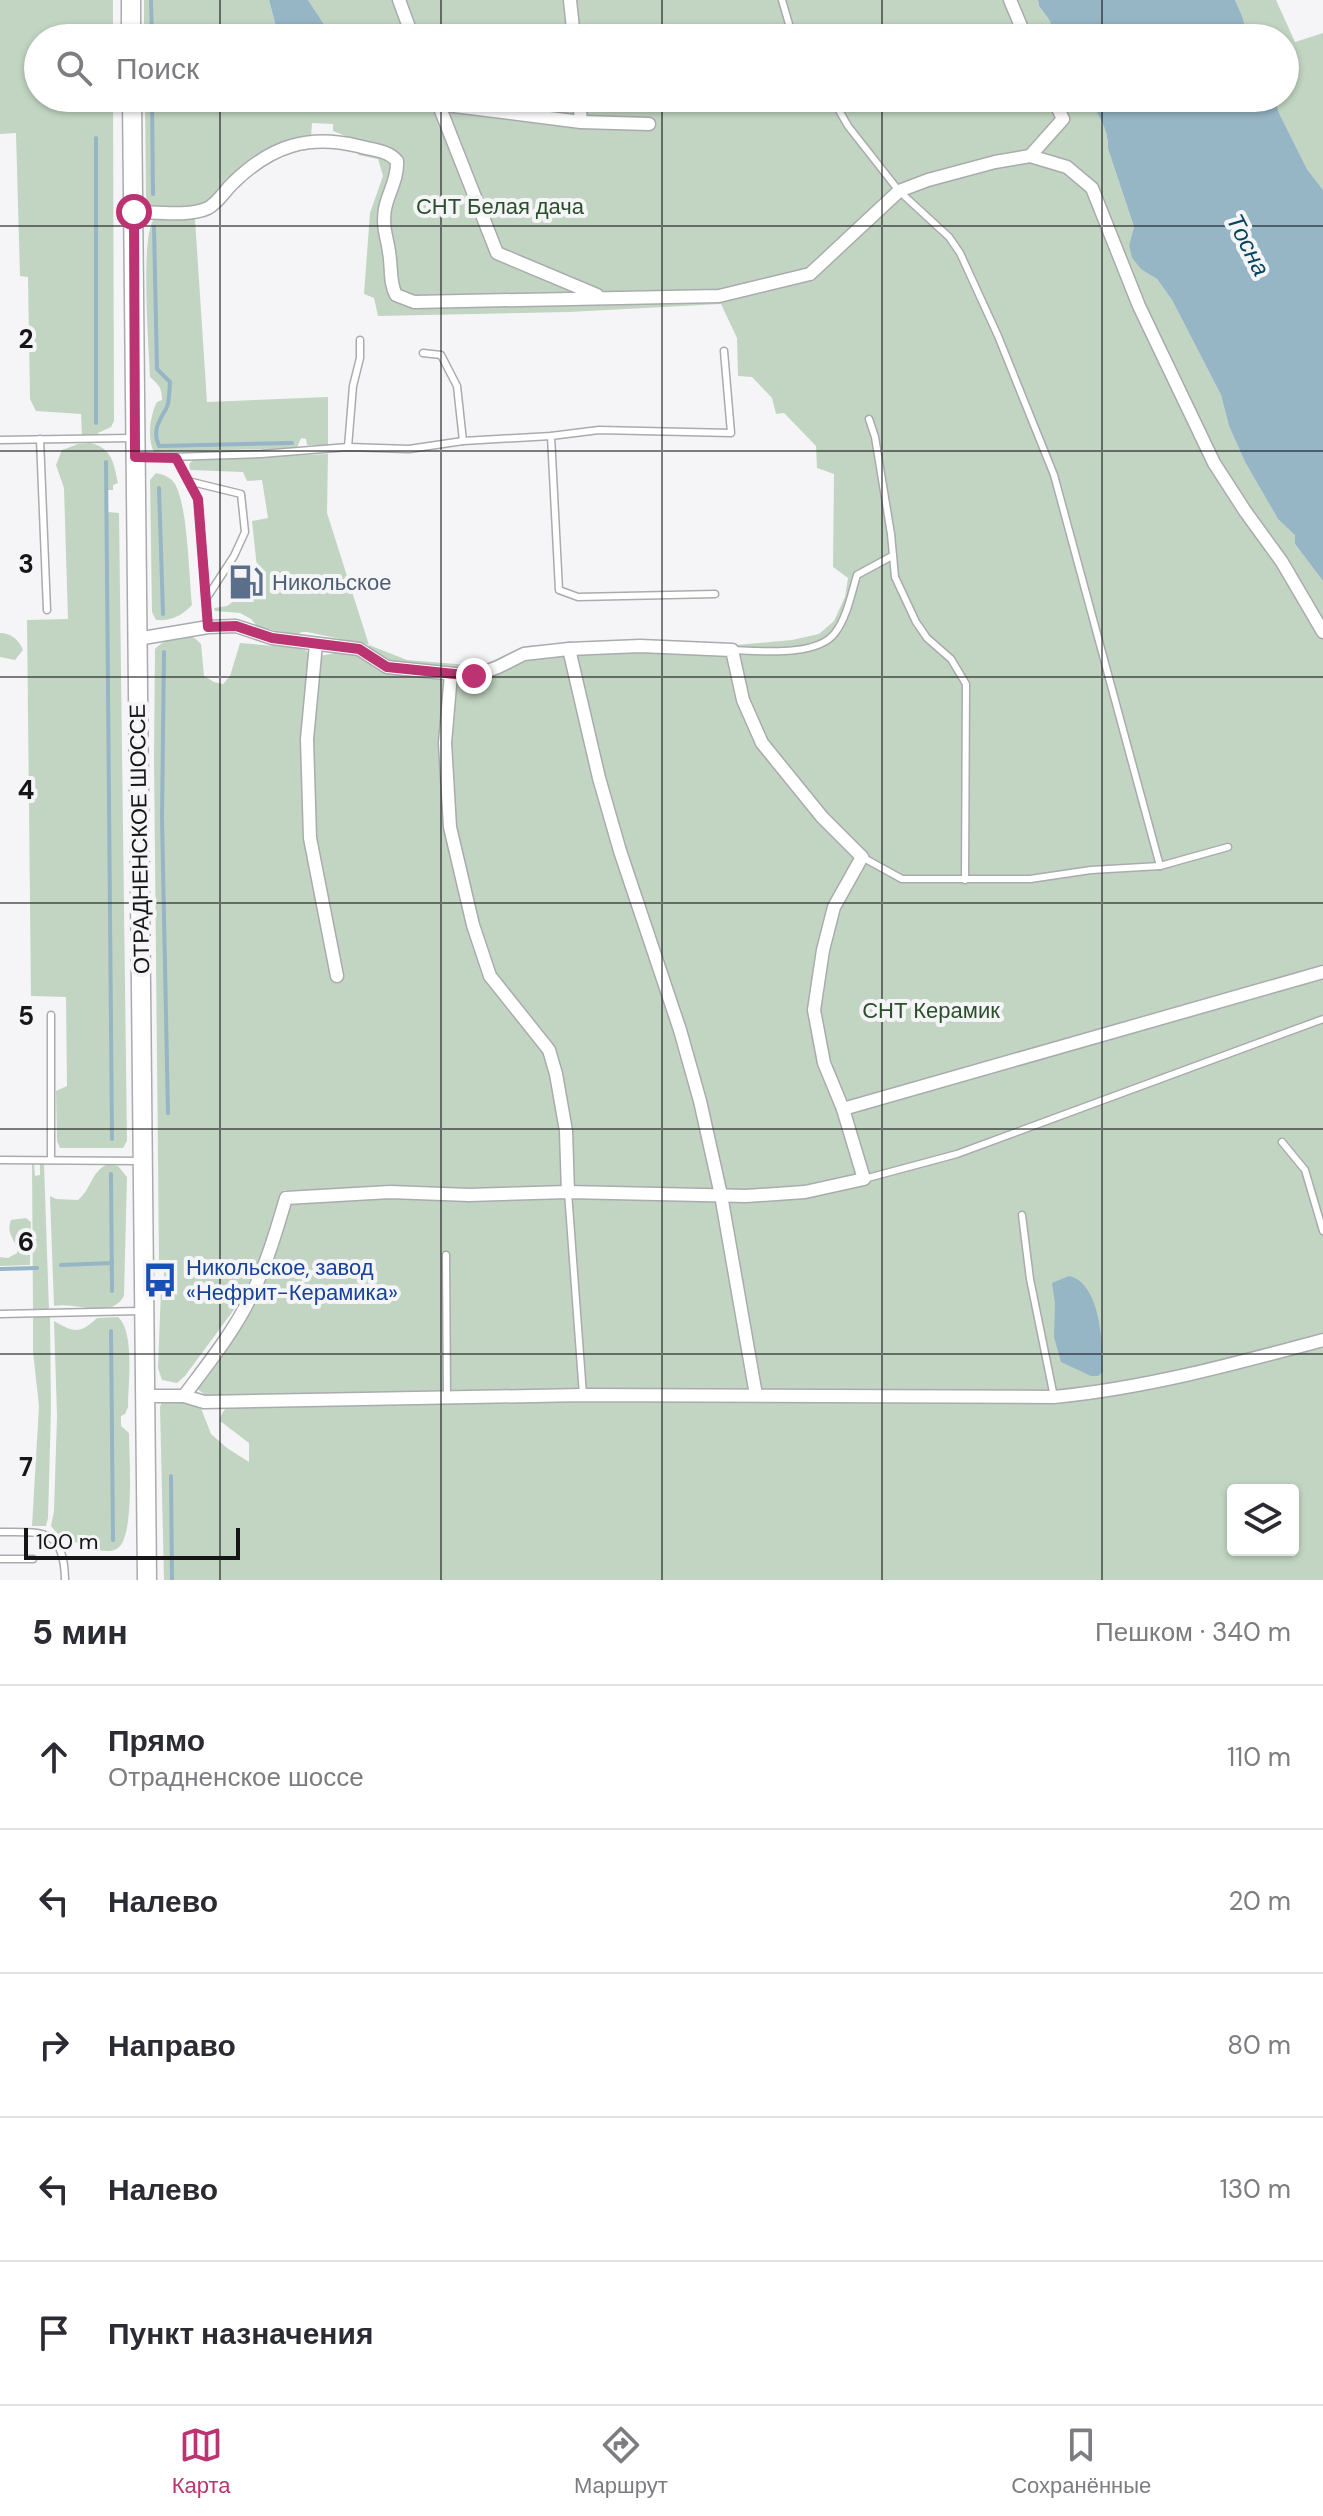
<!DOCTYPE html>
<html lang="ru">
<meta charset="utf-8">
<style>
:root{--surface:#fff;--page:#f7f7f7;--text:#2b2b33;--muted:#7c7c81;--line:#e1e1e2;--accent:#bc3371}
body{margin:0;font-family:"DM Sans",sans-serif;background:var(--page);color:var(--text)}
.controls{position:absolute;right:24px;bottom:24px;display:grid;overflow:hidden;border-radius:8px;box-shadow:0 2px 6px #0004}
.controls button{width:72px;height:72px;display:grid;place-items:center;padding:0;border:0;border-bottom:2px solid var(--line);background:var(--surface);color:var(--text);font:40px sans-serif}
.scale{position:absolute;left:24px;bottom:20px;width:216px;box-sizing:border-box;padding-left:8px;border:4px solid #161617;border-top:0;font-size:22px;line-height:28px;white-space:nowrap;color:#161617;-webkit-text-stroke:6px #f5f5f8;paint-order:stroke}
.stop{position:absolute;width:24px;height:24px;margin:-18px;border:6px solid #bc3371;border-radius:50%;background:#fff}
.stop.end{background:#bc3371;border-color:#fff;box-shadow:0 2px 8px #0008}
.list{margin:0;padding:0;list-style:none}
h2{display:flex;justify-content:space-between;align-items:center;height:104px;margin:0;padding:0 32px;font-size:34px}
h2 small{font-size:26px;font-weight:400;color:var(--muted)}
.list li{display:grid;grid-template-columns:52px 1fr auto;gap:24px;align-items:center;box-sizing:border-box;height:144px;padding:0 32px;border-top:2px solid var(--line)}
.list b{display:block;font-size:30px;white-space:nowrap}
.list p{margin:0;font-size:26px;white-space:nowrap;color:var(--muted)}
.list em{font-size:26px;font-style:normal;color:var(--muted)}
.icon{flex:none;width:44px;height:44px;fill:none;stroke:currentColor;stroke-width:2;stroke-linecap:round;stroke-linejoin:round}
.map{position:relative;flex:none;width:1323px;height:1580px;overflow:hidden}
.search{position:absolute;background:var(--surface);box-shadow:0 2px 6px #0004;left:24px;right:24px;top:24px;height:88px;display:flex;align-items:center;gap:20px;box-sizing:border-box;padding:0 28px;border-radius:44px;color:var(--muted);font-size:30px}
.sheet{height:824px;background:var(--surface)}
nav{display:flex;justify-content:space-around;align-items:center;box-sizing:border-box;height:112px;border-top:2px solid var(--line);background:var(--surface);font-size:22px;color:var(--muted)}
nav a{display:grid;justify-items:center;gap:4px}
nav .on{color:var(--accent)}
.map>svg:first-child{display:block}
.green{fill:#c2d5c2;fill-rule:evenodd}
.water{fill:#96b5c5}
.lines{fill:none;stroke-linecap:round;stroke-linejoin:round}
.stream{stroke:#96b5c5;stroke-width:4}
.lane-casing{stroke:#aaabae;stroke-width:9}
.street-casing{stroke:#aaabae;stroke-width:15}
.secondary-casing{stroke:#aaabae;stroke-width:21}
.lane{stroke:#fff;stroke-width:6}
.street{stroke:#fff;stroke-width:12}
.secondary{stroke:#fff;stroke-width:18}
.route{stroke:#bc3371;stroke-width:10}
.grid{fill:none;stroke:#161617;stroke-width:2;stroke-opacity:0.55}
.labels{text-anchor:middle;stroke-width:8;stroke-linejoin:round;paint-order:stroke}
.park-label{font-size:22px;fill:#2b4f2c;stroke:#f5f5f8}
.service-label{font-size:22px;fill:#4e5e75;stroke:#f5f5f8;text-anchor:start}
.street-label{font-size:22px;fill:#161617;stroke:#f5f5f8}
.transit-label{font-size:22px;fill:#164399;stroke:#f5f5f8;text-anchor:start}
.water-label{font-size:24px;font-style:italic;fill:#06455d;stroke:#f5f5f8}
.grid-label{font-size:26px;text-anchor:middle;font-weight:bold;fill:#161617;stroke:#f5f5f8;stroke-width:8;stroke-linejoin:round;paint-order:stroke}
</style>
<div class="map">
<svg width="1323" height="1580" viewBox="0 0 1323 1580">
<rect width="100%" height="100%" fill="#f5f5f8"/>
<g class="green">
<polygon points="0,0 113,0 113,38 38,38 38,98 113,98 114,421 111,427 98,433 98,436 82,436 81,414 36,411 30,399 28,277 20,276 16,133 0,134"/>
<polygon points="144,0 269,0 279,38 144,38"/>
<polygon points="308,0 1038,0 1039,6 1050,21 1053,38 337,38 327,29"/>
<polygon points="1235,0 1276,0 1295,42 1323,33 1323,190 1307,169 1279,113 1274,98 1285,98 1285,38 1247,38 1243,18"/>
<path d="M145,98H1087C1098,113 1109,130 1108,149L1134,227L1129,245L1142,270L1157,279L1172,300L1221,395L1229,426L1245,462L1278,519L1296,535L1295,544L1323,581V1580H164L160,1407L163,1398L193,1402L201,1408L211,1434L227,1448L249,1462V1443L220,1421C220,1411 231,1404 238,1397L205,1395L195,1387L257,1299L278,1248L292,1191L284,1190L267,1242L241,1300L185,1376L177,1383L162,1380L158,1368L161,1290C166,1283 165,1267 159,1261L154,757L155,649C161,641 179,635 189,636C195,637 198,641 201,644L204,676L214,682L223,684L230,676L240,643L299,648L307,651L310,658L345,651L366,657L369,645L307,632H302L297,635L258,627L251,619L240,613L215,611L214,608L227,606L238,598L258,597L257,568L252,521L268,518L262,480L247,481L243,472L190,470L189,464L193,460L328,454L327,513L369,645L407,660L481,666L525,646L646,640L736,645L792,640L819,634L834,621L845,597L848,578L833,567L834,474L817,468L816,446L784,413L776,414L772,398L752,377L738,376L737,338L721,304L569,312L378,316L374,298L364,294L370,213L383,176L378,159L358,155L360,142L333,131V124L312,123L311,137L276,145L248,161L207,201L193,207L157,208L148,204L146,197ZM1233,1490H1293V1550H1233Z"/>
<path d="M179,217L195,219L207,402L328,397V445H307L306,439L301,438L297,448L154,452C147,439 150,415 157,402L162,400C162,388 159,385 150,377C149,349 140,236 154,219Z"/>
<path d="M91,443C112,448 114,464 118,483L113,485V490H108V512L119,513L127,1141L123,1148H60L57,1141L56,1091L67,1086L66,997L31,996L27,620L68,619L64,488L56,465L62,450L78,444Z"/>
<path d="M156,473C164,475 172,477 176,486C188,510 189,576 192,605C182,616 171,621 156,620L152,612L150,480Z"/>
<path d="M0,633C11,633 19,640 23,650L15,660L0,657Z"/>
<polygon points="40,1162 44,1164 49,1310 33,1310 32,1163 34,1163 35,1176 40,1175"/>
<path d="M108,1164L118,1166L127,1177L124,1296C110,1321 76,1301 54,1306L50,1196L56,1199L78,1200C91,1190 91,1171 108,1164Z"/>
<path d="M26,1218L31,1222L30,1265L0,1266V1257L8,1258L17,1253L18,1248C13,1239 6,1231 11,1220Z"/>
<polygon points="33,1316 50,1317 51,1409 48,1518 46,1526 32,1526 39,1406 33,1352"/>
<path d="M118,1317C135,1332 128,1384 128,1407L125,1414L121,1416V1426L129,1433C129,1455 135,1536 118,1548C109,1554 97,1550 88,1547C74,1541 60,1539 51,1526L54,1511L57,1416L54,1321C73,1332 79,1335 97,1318Z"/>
</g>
<g class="water">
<polygon points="269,0 308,0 327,29 337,38 279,38"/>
<polygon points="1038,0 1235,0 1243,18 1247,38 1053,38 1050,21 1039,6"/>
<path d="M1087,98H1274L1279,113L1307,169L1323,190V581L1295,544V535L1278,519L1245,462L1229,426L1221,395L1172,300L1157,279L1142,270L1132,258L1129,245L1134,227L1108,149C1109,130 1098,113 1087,98Z"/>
<path d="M1069,1276C1101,1283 1103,1346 1103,1372L1098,1376H1091L1061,1362L1054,1337L1055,1303L1052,1283Z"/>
</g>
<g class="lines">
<g class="stream">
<polyline points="151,0 152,38"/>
<polyline points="152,98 153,194"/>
<path d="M154,227L157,369L170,382C169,390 170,403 166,409C159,421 152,431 159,446L292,443"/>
<polyline points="96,423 96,138"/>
<polyline points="106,462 112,1139"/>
<polyline points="159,488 163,614"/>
<polyline points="164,652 162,818 168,1113"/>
<polyline points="111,1174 112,1291"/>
<polyline points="61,1265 112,1263"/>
<polyline points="0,1269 37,1268"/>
<polyline points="111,1331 113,1540"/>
<polyline points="171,1476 172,1580"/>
</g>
<g class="lane-casing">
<g id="lane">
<polyline points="782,0 793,38"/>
<polyline points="832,98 848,126 899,191 949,237 960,253 998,336 1054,475 1160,866"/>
<polyline points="423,353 441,355 457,386 463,441"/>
<polyline points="869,419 875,437 891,534 895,577 916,622 927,638 951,659 966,684 965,880"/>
<polyline points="551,436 559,590 578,597 715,594"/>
<polyline points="40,439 47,610"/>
<polyline points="0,440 131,438"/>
<polyline points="348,447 353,386 360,358 360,340"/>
<polyline points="139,458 261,454 348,447 409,449 463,441 551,436 599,430 731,433 724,351"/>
<polyline points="176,458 198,499 208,627"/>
<polyline points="188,481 241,494 245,532 234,556 206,599"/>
<path d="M733,650C760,651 817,657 835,633C847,617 851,595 857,575L892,556"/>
<polyline points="862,857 902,879 1030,879 1091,870 1160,866 1228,847"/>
<polyline points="51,1015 51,1160"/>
<polyline points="1282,1142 1305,1170 1323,1231"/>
<polyline points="0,1160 142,1161"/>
<polyline points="864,1179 957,1154 1323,1019"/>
<polyline points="568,1192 583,1395"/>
<polyline points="1022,1215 1030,1279 1054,1397"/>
<polyline points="446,1255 447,1398"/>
<polyline points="0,1314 140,1311"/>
<path d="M0,1532C43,1532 64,1528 65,1580"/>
<polyline points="0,1559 33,1559"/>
</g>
</g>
<g class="street-casing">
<g id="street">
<polyline points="399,0 413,38"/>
<polyline points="570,0 574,38"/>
<polyline points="1010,0 1026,38"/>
<polyline points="436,98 497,253 597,295"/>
<polyline points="579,98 581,122"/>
<polyline points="438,104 581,122 649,124"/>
<polyline points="1030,156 1063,119 1053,98"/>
<path d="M134,212C154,212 190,217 208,208C219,202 225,190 234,182C271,146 308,134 358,146C372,150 388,150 397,161C398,179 388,193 385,209C382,228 387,236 389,252C392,267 389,282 396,295L414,302L719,296L810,274L899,191L928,180L995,162L1030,156L1067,167L1092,188L1139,306L1214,463L1245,511L1282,562L1323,632"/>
<path d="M137,639L208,627L236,626L272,638L359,649L387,667L474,676L498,667L524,654L569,649L640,646L732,650L743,700L762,743L822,817L862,857L834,907L823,950L814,1010L824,1063L843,1109L864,1179L805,1192L746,1196L568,1192L469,1195L390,1192L286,1198C276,1232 266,1266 250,1298C233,1333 207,1365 184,1396H145"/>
<polyline points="316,644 307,739 310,838 337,976"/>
<polyline points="569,649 599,778 620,851 680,1030 700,1101 721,1195 756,1395"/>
<polyline points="451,674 445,743 450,827 473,925 490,976 549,1050 556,1074 566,1131 568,1192"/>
<polyline points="843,1109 1323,972"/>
<path d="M184,1396L204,1402L583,1395L1054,1397C1146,1388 1234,1364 1323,1340"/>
</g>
</g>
<g class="secondary-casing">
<g id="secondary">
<polyline points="131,0 131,38"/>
<polyline points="132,98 147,1580"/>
</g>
</g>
<use href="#lane" class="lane"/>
<use href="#street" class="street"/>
<use href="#secondary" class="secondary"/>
</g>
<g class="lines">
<polyline class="route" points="134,212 135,457 176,458 198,499 208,627 236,626 272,638 359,649 387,667 474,676"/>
</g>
<path class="grid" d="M220,0V38M441,0V38M662,0V38M882,0V38M1102,0V38M220,98V1580M441,98V1580M662,98V1580M882,98V1580M1102,98V1580M0,226H1323M0,451H1323M0,677H1323M0,903H1323M0,1129H1323M0,1354H1323"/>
<defs>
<g id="fuel-bare" transform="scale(2.76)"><path d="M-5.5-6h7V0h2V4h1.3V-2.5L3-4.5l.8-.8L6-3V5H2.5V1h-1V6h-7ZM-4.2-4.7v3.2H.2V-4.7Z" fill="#5c6f8a" stroke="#f5f5f8" stroke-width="2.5" paint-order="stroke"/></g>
<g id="bus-bare" transform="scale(2.76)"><path d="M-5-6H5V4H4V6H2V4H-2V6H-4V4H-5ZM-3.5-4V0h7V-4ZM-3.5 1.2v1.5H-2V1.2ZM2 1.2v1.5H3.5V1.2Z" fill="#1a4fb4" stroke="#f5f5f8" stroke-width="2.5" paint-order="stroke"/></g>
</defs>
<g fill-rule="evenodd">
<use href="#fuel-bare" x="246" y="582"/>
<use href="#bus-bare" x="160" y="1280"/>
</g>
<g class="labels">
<g class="park-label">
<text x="500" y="214">СНТ Белая дача</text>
<text x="931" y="1018">СНТ Керамик</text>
</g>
<g class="service-label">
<text x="272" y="590">Никольское</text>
</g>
<g class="street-label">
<text transform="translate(139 839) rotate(-91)" y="8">ОТРАДНЕНСКОЕ ШОССЕ</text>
</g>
<g class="transit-label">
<text x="186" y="1275">Никольское, завод<tspan x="186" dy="25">«Нефрит-Керамика»</tspan></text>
</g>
<g class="water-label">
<text transform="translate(1248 245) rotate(63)" y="8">Тосна</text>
</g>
</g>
<g class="grid-label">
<text x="26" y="348">2</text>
<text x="26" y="573">3</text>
<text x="26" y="799">4</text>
<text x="26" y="1025">5</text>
<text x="26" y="1251">6</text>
<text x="26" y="1476">7</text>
</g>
</svg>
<div class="controls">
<button><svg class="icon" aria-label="layers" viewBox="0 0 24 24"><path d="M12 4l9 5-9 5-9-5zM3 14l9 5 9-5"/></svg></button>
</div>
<div class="scale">100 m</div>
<div class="stop" style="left:134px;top:212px"></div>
<div class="stop end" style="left:474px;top:676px"></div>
<div class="search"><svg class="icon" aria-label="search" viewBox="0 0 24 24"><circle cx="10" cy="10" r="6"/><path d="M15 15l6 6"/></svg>Поиск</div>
</div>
<section class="sheet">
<h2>5 мин<small>Пешком · 340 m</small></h2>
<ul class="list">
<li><svg class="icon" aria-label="ahead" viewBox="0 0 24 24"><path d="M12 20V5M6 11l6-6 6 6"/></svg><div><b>Прямо</b><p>Отрадненское шоссе</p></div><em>110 m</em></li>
<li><svg class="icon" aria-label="left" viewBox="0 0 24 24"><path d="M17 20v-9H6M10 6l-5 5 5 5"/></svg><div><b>Налево</b></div><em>20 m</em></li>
<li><svg class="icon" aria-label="right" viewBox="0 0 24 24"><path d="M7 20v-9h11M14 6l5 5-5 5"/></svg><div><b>Направо</b></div><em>80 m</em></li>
<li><svg class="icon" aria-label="left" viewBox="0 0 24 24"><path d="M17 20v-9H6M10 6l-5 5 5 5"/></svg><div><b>Налево</b></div><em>130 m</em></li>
<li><svg class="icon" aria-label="arrive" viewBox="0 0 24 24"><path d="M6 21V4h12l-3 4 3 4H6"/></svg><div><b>Пункт назначения</b></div></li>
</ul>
</section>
<nav>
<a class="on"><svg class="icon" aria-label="map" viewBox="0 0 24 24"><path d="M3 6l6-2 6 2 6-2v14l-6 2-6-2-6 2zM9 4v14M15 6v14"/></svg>Карта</a>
<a><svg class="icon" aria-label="directions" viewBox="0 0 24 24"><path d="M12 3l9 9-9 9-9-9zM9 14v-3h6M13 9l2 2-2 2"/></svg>Маршрут</a>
<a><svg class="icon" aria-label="saved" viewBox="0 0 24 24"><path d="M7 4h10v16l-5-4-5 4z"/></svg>Сохранённые</a>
</nav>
